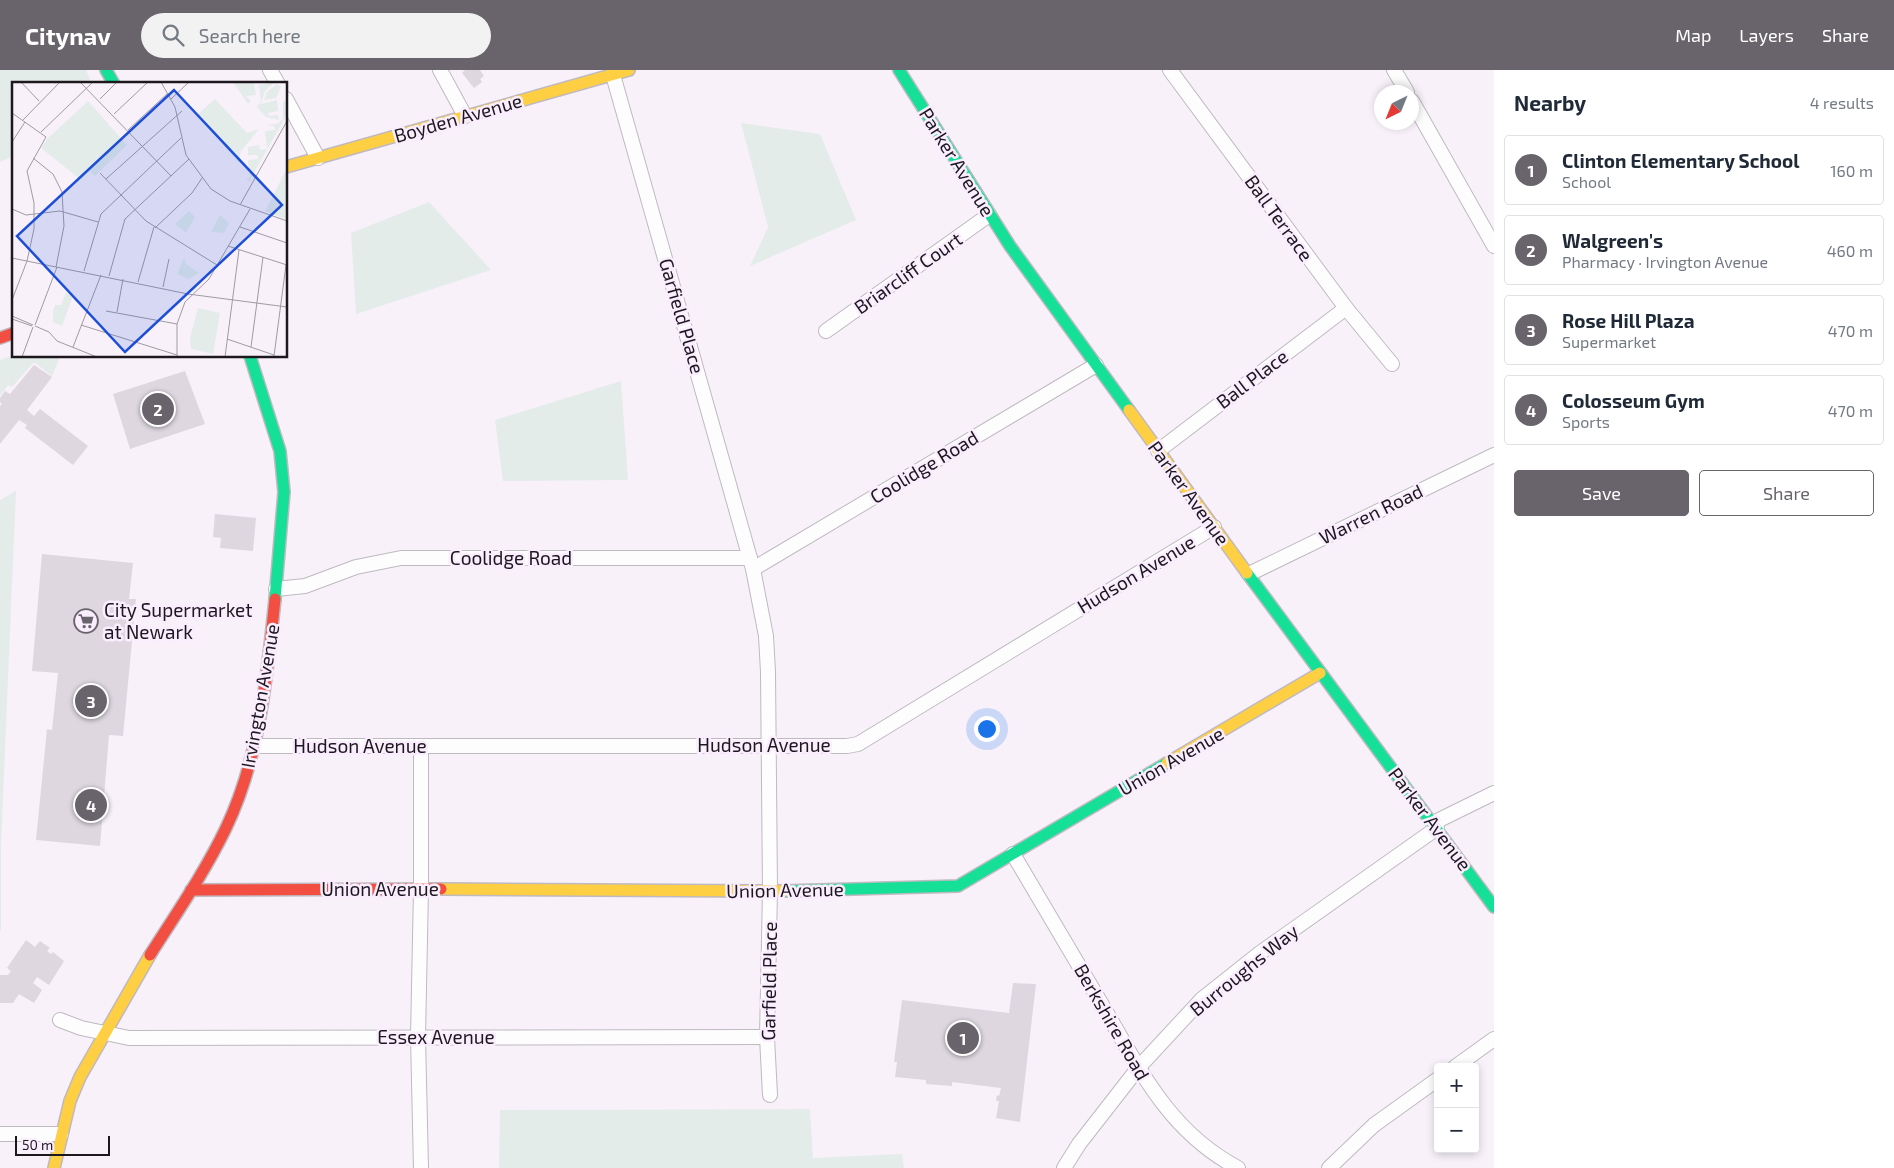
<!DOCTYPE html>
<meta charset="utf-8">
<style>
:root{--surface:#fff;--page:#f2f2f3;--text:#1f2937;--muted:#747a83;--line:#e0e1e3;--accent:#69646b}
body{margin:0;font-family:"Exo 2",sans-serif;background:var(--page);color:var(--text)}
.controls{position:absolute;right:15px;bottom:15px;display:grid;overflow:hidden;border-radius:5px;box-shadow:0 2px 8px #0003}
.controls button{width:45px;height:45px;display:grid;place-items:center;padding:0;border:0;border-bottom:1px solid var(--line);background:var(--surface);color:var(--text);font:25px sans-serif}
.compass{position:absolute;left:1374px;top:15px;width:45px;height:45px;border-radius:50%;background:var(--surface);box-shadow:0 2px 8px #0003;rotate:223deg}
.scale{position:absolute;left:15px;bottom:12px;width:95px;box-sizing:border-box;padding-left:5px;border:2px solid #1c181e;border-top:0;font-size:14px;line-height:18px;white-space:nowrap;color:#1c181e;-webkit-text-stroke:4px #f9edfe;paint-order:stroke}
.you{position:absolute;left:986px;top:658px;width:18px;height:18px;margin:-12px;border:4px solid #fff;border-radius:50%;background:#1a73e8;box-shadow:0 0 0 8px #1a73e833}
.badge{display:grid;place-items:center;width:32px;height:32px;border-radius:50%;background:var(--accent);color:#fff;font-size:16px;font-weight:700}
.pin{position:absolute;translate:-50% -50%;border:2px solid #fff;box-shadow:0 1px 5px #0006}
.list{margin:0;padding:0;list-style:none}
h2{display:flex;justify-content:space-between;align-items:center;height:65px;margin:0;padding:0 20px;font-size:21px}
h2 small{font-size:16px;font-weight:400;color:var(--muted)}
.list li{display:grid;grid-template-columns:32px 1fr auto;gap:15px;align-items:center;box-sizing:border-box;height:70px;margin:0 10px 10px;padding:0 10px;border:1px solid var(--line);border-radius:5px}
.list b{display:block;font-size:19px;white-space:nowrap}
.list p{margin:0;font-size:16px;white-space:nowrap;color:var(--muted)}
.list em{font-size:16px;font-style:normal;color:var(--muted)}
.actions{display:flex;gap:10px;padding:15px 20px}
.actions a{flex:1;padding:11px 0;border:1px solid var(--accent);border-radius:5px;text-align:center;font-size:18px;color:var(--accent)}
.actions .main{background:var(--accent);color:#fff}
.icon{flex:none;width:28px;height:28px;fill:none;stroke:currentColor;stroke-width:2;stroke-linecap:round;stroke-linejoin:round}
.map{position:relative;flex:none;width:1494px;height:1098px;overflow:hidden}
header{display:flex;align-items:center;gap:30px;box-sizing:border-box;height:70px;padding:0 25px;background:var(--accent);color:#fff}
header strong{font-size:24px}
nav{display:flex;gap:28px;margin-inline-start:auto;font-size:18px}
.search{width:350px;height:45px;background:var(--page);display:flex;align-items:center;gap:12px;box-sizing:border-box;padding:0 18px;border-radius:28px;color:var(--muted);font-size:19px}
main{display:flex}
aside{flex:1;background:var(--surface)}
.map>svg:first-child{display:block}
.green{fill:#e4ecea}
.building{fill:#ded7e0}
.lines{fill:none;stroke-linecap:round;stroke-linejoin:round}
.street-casing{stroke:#bfb9c0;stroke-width:16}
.fast-casing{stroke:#bfb9c0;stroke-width:14}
.slow-casing{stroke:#bfb9c0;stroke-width:14}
.jam-casing{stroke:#bfb9c0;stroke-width:14}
.street{stroke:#fefdfe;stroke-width:14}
.fast{stroke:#16e098;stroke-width:11}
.slow{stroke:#ffcf43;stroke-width:11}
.jam{stroke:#f24e42;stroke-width:11}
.labels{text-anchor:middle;stroke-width:5;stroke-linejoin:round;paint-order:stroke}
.street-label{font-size:19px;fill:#1c181e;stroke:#f9edfe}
.poi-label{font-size:19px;fill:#1c181e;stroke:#f9edfe;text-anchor:start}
.inset-road{fill:none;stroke:#a09aa2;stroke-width:1}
.view{fill:#1d4ed8;fill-opacity:0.15;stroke:#1d4ed8;stroke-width:2.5}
.inset-edge{fill:none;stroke:#1c181e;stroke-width:2.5}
</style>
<header>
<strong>Citynav</strong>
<div class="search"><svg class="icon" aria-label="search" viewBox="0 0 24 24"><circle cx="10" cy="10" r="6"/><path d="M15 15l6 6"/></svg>Search here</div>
<nav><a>Map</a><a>Layers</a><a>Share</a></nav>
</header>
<main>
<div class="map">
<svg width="1494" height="1098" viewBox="0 0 1494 1098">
<rect width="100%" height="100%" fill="#f8f1fa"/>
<g class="green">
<polygon points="0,0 86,0 92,14 14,14 14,86 0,92"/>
<polygon points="741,53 820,64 856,150 750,196 768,157"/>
<polygon points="429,132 491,200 356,244 351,163"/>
<polygon points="14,285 59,286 59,289 52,306 34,292 12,317 8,315 0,326 0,290"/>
<polygon points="621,311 628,410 503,411 495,350"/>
<polygon points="16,421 1,775 1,861 0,861 0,430"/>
<polygon points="810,1039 813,1088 902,1084 904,1098 499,1098 500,1040"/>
</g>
<g class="building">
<polygon points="465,0 480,0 484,6 480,9 482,12 474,18 462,3"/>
<polygon points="34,295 52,307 27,340 34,346 40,339 88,376 73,395 25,358 27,355 19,350 0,374 0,336 2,334 0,332 0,328 5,321 10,324"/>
<polygon points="185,301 205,354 130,379 113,324"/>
<polygon points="215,444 256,448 253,481 220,478 221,468 213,467"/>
<polygon points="42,484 133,493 129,529 136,529 123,666 109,665 100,776 36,770 47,659 52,660 58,603 32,601"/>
<polygon points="26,870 35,877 40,871 50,878 47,881 51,884 53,882 64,891 49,915 37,907 33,913 42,920 34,933 19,924 13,933 0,933 0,905 8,905 11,901 7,898"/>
<polygon points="1013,913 1036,914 1020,1052 996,1048 999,1031 996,1031 997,1025 999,1026 1001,1018 952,1012 952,1016 926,1014 926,1010 895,1007 897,992 894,992 902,930 1009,943"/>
</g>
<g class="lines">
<g class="street-casing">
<g id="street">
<polyline points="270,0 278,14"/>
<polyline points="440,0 465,46"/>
<polyline points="1170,0 1346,238 1392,294"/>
<polyline points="1394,0 1407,22"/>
<polyline points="613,5 753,499 766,566 768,602 770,821 767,967 770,1025"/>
<polyline points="286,29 318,88"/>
<polyline points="1412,31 1494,176"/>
<polyline points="826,261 989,145"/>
<polyline points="1158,381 1346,238"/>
<polyline points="753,499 1096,295"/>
<polyline points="1249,504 1494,385"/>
<polyline points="276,519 305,516 356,497 401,488 750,488"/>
<polyline points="254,676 847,676 858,674 1214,457"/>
<polyline points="421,676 421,819 418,967 421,1098"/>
<polyline points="1433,753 1494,723"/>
<path d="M1013,784C1041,832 1070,880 1098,928C1138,995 1166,1060 1238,1098"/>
<polyline points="60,950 81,958 129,968 767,967"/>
<polyline points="1455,997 1494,969"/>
<polyline points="0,1064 61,1064"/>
<polyline points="1064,1098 1079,1074 1139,997 1202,929 1260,883 1437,758"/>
<polyline points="1329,1098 1374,1055 1438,1009"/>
</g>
</g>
<g class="fast-casing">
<g id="fast">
<polyline points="106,0 114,14"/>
<polyline points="899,0 1010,176 1129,340"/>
<polyline points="250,286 280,381 284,422 275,529"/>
<polyline points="1247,503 1494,837"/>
<polyline points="784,821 958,816 1167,693"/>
</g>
</g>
<g class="slow-casing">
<g id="slow">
<polyline points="286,97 629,0"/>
<polyline points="1129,340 1247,503"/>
<polyline points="1167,693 1320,603"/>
<polyline points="441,819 784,821"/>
<polyline points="54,1098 70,1031 80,1007 150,885"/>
</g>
</g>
<g class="jam-casing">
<g id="jam">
<polyline points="0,268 14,263"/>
<polyline points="191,820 441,819"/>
<path d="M150,885C176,844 205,802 226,758C260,687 267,606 275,529"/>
</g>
</g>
<use href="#street" class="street"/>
<use href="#fast" class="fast"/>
<use href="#slow" class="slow"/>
<use href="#jam" class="jam"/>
</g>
<defs>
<g id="supermarket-ring" transform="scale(1.25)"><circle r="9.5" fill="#f9edfe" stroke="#69646b" stroke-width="1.5"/><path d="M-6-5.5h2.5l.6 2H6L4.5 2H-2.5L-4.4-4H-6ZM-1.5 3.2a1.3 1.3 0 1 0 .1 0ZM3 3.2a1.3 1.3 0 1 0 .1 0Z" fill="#69646b"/></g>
</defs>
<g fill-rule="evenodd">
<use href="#supermarket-ring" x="86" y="551"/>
</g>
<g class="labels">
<g class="street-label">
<text transform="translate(458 48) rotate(-16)" y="7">Boyden Avenue</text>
<text transform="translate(957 92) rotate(58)" y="7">Parker Avenue</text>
<text transform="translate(1279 148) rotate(54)" y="7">Ball Terrace</text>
<text transform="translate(908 203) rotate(-35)" y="7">Briarcliff Court</text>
<text transform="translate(682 246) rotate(74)" y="7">Garfield Place</text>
<text transform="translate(1252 309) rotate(-37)" y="7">Ball Place</text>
<text transform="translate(924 397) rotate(-31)" y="7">Coolidge Road</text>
<text transform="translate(1189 423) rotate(54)" y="7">Parker Avenue</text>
<text transform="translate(1371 444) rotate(-26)" y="7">Warren Road</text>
<text x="511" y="495">Coolidge Road</text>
<text transform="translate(1136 504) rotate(-31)" y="7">Hudson Avenue</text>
<text transform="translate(260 626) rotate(-80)" y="7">Irvington Avenue</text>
<text x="764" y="682">Hudson Avenue</text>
<text x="360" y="683">Hudson Avenue</text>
<text transform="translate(1171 691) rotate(-30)" y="7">Union Avenue</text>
<text transform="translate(1430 749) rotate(53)" y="7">Parker Avenue</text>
<text x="380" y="826">Union Avenue</text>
<text transform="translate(785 820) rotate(-1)" y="7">Union Avenue</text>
<text transform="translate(1244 900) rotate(-39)" y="7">Burroughs Way</text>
<text transform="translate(769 911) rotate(-89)" y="7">Garfield Place</text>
<text transform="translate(1112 952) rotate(60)" y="7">Berkshire Road</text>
<text x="436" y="974">Essex Avenue</text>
</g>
<g class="poi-label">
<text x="104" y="547">City Supermarket<tspan x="104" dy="22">at Newark</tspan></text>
</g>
</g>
<g transform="translate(12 12)">
<rect width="275" height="275" fill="#f8f1fa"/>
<path d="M221,0H242L244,13L234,14L239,19L236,22ZM263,0L253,9L249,22L265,18L266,29L256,31L257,34L266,33L267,38L254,35L245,25L249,20L247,3ZM265,2L269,5L264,16L252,18L255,10ZM203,17L235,51L247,47L229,69L227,81L185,33ZM76,19L115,63L83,94L77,89L69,98L29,66L36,56ZM271,19H275V32L237,100L234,96H238L236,78L246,77L245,73H236V65L247,63L248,68L255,67L253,49L263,48L262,44L253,43L265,42L271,37ZM275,86V132L273,137L253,129ZM177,129L183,135L174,151L163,142ZM208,133L217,141L212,151L199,150ZM172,176L174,182L187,191L177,197L165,192ZM54,211L61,214L50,244L41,240V229L43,223H49ZM186,226L208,231L201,272L179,267L178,256Z" fill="#e4ecea"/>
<path class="inset-road" d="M9,0L27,19M68,0L159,94M149,0L163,25L174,73L199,107L218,119L275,139M88,17L105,0M159,17L177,0M0,31L34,55L15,89L22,121V147L15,179L0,218M102,32L136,0M11,38L48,0M116,48L155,12M29,50L81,0M0,60L13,40M21,76L41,92L50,110L52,144L44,185M88,91L134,139L205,183M94,97L170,29M228,123L275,39M0,127L14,133L48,129L86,140M228,145L275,161M143,146L180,111L190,96M216,164L275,183M0,176L176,212L275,225M72,189L89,132L169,56M97,194L113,137L177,77M126,200L142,145M151,205L157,177M94,229L165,242M105,230L111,197M0,234L21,243M0,237L20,244M23,243L45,185M69,243L165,273M23,244L37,250L45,259L85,275M215,257L262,273M61,265L89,193M239,265L251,175M262,274L274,183M10,275L21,245M165,275V242L173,220L197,197L238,127M213,275L227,168"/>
<path class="view" d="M162,8L270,123L113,270L5,154Z"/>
<rect width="275" height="275" class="inset-edge"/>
</g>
</svg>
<div class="controls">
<button>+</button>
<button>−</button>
</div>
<svg class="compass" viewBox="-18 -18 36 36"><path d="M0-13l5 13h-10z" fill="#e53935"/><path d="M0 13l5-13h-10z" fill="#747a83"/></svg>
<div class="scale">50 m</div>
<div class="you"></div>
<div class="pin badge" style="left:963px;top:968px">1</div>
<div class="pin badge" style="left:158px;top:339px">2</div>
<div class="pin badge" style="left:91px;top:631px">3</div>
<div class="pin badge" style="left:91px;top:735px">4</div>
</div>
<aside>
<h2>Nearby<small>4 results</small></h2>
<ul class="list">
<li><span class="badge">1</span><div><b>Clinton Elementary School</b><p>School</p></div><em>160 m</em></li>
<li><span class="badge">2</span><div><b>Walgreen's</b><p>Pharmacy · Irvington Avenue</p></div><em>460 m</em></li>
<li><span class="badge">3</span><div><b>Rose Hill Plaza</b><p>Supermarket</p></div><em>470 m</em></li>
<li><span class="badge">4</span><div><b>Colosseum Gym</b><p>Sports</p></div><em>470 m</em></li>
</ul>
<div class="actions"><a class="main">Save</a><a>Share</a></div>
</aside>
</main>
